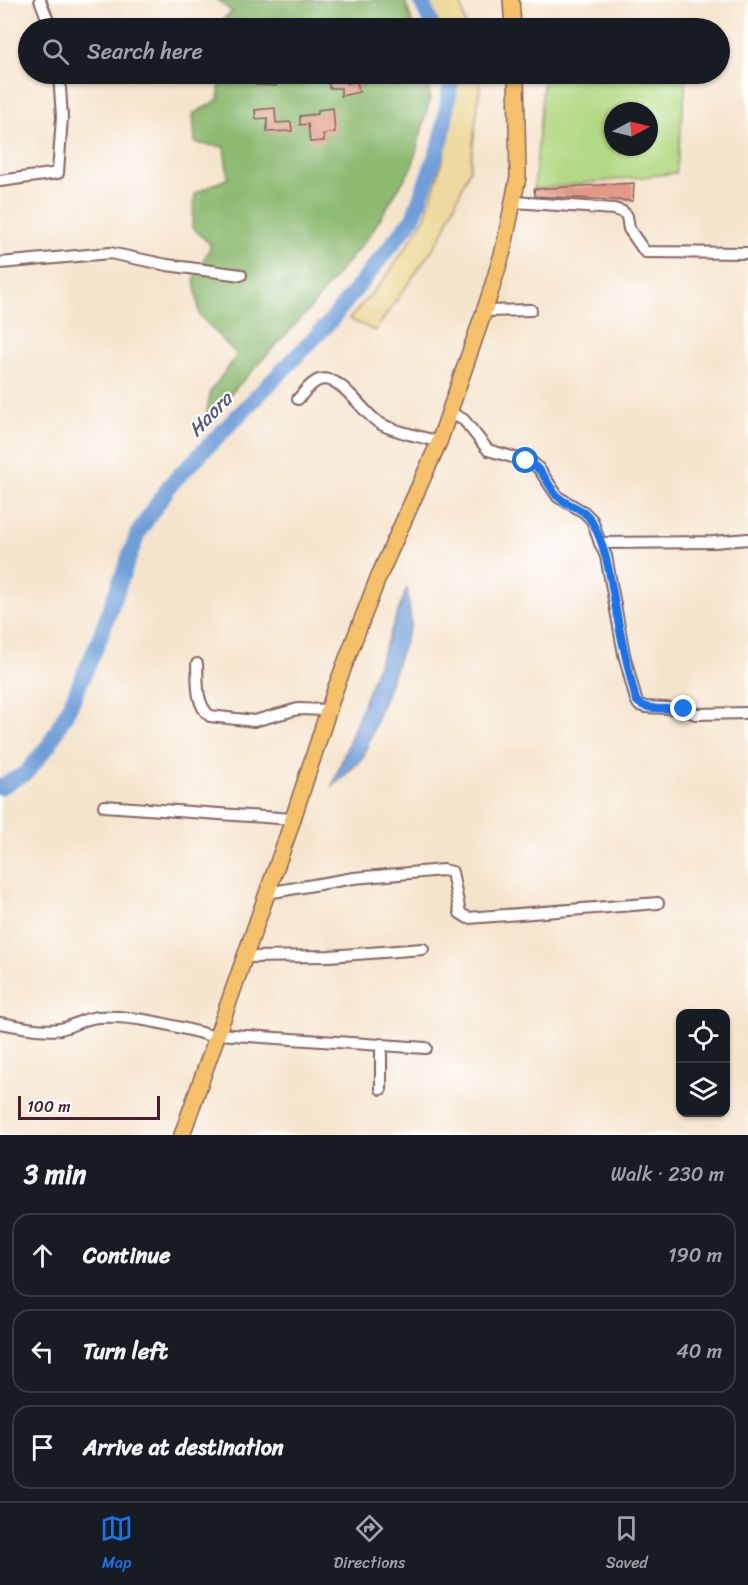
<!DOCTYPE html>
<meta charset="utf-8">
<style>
:root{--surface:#171b24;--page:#20242c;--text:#f1f3f6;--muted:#9ea1a6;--line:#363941;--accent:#1a73e8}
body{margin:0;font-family:Sriracha,sans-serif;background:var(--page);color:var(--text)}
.controls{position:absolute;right:18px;bottom:18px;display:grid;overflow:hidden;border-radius:12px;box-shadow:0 2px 4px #0004}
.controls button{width:54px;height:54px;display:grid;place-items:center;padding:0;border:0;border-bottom:2px solid var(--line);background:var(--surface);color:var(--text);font:30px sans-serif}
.compass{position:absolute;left:604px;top:102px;width:54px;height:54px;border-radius:50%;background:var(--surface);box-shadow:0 2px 4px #0004;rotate:83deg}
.scale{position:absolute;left:18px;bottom:15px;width:142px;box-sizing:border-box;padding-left:6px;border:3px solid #4a1f2b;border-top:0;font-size:16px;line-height:21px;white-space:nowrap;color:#4a1f2b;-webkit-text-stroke:4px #fff;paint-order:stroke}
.stop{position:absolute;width:18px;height:18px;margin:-14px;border:4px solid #1a73e8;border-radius:50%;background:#fff}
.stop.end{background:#1a73e8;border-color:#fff;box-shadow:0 2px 6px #0008}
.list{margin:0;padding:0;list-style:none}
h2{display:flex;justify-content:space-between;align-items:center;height:78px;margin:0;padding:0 24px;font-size:26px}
h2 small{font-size:20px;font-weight:400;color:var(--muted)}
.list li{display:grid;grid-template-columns:39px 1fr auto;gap:18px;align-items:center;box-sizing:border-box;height:84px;margin:0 12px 12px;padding:0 12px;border:2px solid var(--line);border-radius:18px}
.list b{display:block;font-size:22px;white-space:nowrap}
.list em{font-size:20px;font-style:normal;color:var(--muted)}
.icon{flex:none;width:33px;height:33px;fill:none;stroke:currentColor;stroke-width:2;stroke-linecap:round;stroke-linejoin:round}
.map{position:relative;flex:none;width:748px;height:1135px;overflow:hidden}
.search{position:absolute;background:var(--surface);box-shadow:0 2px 4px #0004;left:18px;right:18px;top:18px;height:66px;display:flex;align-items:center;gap:15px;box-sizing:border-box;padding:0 21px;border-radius:33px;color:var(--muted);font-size:22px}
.sheet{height:366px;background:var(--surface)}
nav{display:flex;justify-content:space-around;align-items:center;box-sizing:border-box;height:84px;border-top:2px solid var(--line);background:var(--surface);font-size:16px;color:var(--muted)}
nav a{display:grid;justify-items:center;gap:3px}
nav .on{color:var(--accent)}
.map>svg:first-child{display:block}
.green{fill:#b2d983;stroke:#7e7c57;stroke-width:1.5;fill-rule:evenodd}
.forest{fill:#8db971;stroke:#6c6c4e;stroke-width:1.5}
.sand{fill:#eeda9e;stroke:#9c7c64;stroke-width:1.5}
.water{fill:#6f9ed8;stroke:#5c5e82;stroke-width:1.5}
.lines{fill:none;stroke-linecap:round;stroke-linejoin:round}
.river{stroke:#6f9ed8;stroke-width:16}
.building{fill:#e19985}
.minor-casing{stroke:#866463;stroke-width:14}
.highway-casing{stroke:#866463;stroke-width:18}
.minor{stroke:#fff;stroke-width:10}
.highway{stroke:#f4c16b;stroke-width:15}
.route{stroke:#1a73e8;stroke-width:8}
.labels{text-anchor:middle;stroke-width:4.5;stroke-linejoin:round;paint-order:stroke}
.water-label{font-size:20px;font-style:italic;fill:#5b5879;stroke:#fff}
</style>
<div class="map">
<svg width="748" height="1135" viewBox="0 0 748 1135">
<rect width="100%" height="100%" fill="#fff"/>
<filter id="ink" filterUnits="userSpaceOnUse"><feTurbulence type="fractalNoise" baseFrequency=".0167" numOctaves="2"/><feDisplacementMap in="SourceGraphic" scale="12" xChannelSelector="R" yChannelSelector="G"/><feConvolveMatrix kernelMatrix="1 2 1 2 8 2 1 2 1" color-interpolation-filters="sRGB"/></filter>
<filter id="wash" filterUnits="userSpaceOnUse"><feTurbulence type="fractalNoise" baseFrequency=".008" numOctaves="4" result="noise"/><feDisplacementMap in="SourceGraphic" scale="24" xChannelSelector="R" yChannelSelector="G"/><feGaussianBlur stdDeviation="1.35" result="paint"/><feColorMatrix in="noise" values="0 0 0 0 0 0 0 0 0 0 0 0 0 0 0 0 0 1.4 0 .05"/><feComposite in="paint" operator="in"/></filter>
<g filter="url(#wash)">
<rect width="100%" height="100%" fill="#f5e4cc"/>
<path class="green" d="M544,74L606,77L607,74H687L676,173L534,189ZM613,111H649V147H613Z"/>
<g class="forest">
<polygon points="218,0 405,0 414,28 212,28 232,12"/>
<polygon points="221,74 428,74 430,99 412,167 371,233 308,311 206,420 210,392 237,355 200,316 194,279 211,245 192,227 195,193 228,178 224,147 195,143 193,114 218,100"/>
</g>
<g class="sand">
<polygon points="424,0 460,0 466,28 433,28"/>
<polygon points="452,74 477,74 480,87 470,169 441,237 375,331 349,319 386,277 424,220 445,153"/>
</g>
<polygon class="water" points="407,588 411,624 363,758 332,787"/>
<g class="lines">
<g class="river">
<polyline points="421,0 433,28"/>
<polyline points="0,787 26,773 49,745 69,708 97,645 138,533 170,485 328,324 413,218 442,138 452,74"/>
</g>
</g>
<g id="blocks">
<g class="building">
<polygon points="257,74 277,74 276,86 256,85"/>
<polygon points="329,80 347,80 347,83 357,81 359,92 341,96 341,88 329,88"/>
<polygon points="275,108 276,123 291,122 292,131 267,132 267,118 256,119 255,110"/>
<polygon points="333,108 335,132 323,134 324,141 310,142 308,124 300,125 300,116 318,114 318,110"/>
<polygon points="634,183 633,201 535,196 534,189"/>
</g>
</g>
</g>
<g filter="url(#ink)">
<use href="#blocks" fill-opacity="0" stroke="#866463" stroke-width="1.5"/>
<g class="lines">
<g class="minor-casing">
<g id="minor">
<polyline points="40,0 51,28"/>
<polyline points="0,181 58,173 62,117 59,74"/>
<polyline points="514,202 614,209 623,212 627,216 629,229 645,252 748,253"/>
<polyline points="0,263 110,253 167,265 241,275"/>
<polyline points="484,311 531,310"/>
<path d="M298,399C304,393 310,383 319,380C342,373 363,415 381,424C398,433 420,436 439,442"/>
<polyline points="449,412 464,420 488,450 533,463 539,469 558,497 584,512 592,520 600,543 714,542 748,539"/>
<polyline points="600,543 606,556 624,654 636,700 639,705 646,707 684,709 695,714 748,713"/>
<path d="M197,664C198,681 195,704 210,716L254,721L298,709L329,710"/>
<polyline points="104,806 293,819"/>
<polyline points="267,893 354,878 443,870 452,872 460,913 468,918 658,903"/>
<polyline points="244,957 329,956 423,949"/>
<path d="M0,1023C19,1026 41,1032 60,1029C73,1027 82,1018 99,1017C138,1015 178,1027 216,1037"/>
<polyline points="217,1034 426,1048"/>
<polyline points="381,1089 381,1044"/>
</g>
</g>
<g class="highway-casing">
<g id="highway">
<polyline points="511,0 513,28"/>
<polyline points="182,1135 288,834 336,687 378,578 439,442 489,297 503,251 518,177 516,74"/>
</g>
</g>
<use href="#minor" class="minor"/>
<use href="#highway" class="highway"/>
</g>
</g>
<g class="lines" filter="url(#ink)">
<path class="route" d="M526,461C541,466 547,483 556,495C566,506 585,507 592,522C608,550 611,584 617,615C622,644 629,672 636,700C644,712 671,708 684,709"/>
</g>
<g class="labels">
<g class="water-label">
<text transform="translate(210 414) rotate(-46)" y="7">Haora</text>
</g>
</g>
</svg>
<div class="controls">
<button><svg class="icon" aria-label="locate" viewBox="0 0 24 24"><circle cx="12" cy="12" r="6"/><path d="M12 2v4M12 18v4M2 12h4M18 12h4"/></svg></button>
<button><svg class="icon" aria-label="layers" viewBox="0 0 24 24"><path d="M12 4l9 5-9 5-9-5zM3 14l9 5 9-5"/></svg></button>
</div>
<svg class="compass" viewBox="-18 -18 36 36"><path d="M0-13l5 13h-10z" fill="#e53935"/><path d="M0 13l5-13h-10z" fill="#9ea1a6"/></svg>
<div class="scale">100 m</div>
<div class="stop" style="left:526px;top:461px"></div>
<div class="stop end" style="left:684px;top:709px"></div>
<div class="search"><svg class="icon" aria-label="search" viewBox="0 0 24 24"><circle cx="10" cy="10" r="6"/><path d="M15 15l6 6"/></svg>Search here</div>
</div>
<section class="sheet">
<h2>3 min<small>Walk · 230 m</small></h2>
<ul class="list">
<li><svg class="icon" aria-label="ahead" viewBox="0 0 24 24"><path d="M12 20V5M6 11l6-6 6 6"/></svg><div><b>Continue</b></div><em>190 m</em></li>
<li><svg class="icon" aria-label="left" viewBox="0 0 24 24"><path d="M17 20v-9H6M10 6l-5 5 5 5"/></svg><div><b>Turn left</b></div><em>40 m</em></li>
<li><svg class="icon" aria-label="arrive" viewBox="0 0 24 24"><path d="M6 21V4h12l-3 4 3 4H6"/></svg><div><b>Arrive at destination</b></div></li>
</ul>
</section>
<nav>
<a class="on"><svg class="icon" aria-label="map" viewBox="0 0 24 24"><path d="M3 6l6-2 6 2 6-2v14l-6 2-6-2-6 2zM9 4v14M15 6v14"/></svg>Map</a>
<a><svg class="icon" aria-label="directions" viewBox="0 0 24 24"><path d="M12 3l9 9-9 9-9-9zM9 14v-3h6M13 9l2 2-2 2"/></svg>Directions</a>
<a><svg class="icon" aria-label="saved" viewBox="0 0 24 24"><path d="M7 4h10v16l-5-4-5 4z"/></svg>Saved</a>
</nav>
